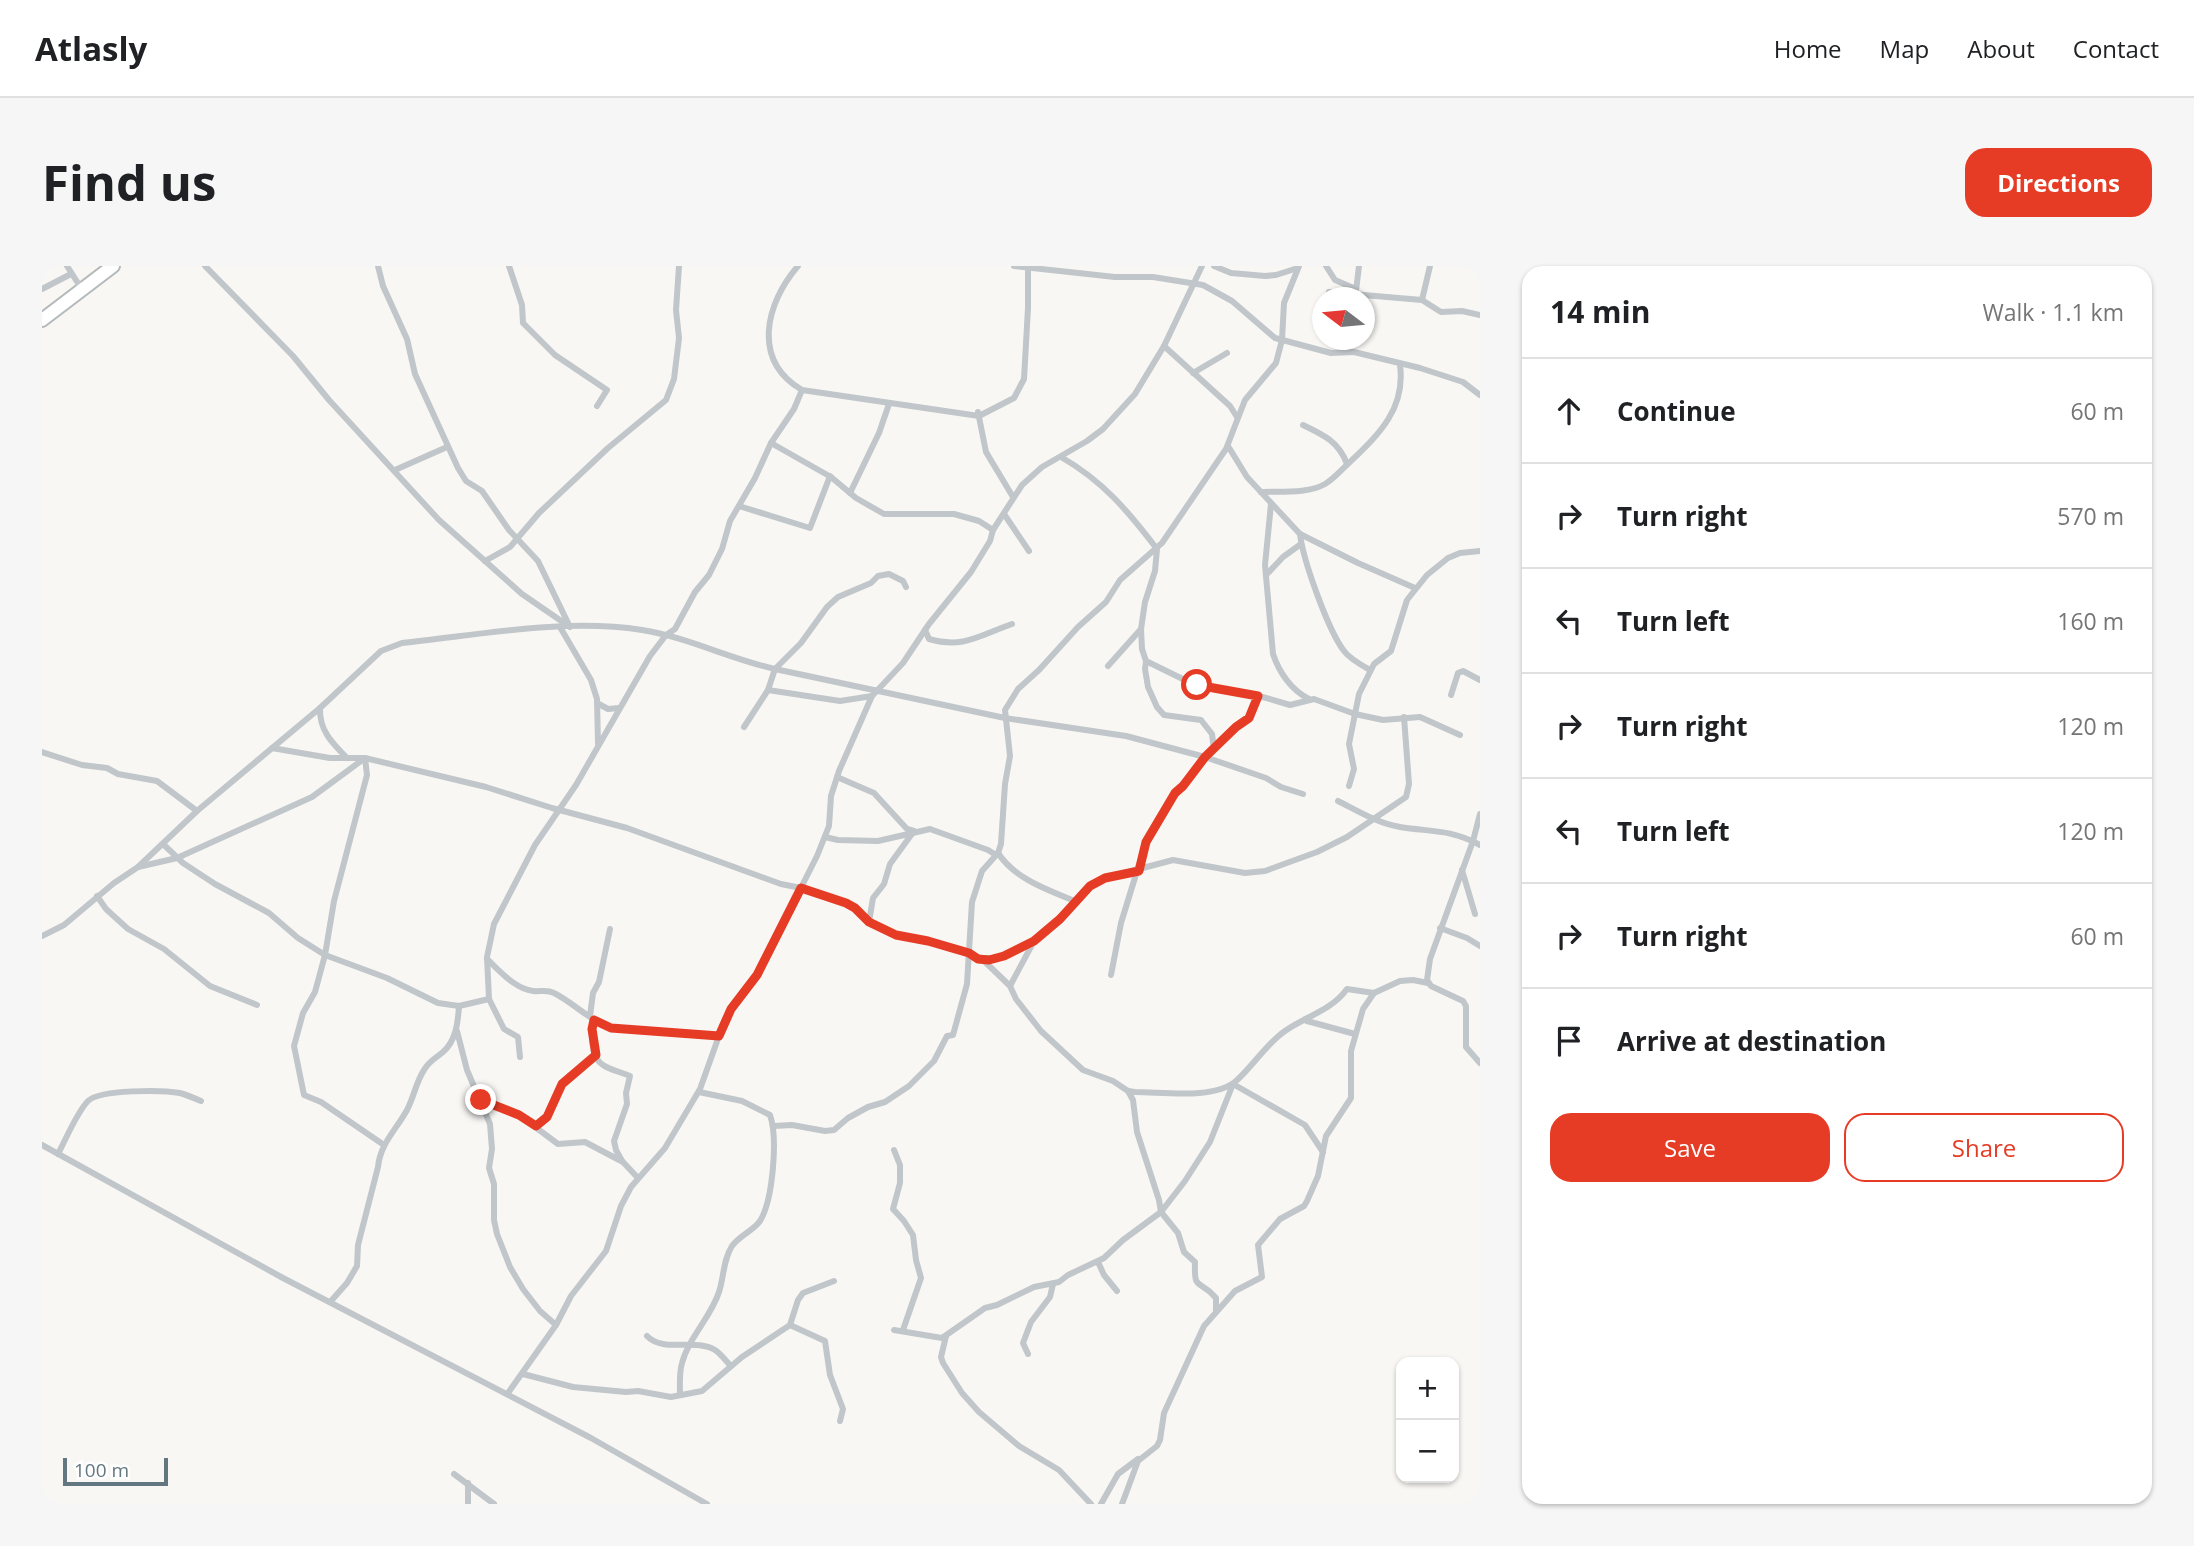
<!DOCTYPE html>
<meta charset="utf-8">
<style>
:root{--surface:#fff;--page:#f6f6f6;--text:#202124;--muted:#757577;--line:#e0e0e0;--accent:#e63c26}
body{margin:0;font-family:"Open Sans",sans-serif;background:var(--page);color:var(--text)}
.controls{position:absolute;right:21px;bottom:21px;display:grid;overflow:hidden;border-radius:14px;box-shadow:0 2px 5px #0004}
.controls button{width:63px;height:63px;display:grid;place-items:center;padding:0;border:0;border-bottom:2px solid var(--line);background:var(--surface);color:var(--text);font:35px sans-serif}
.compass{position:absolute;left:1270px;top:21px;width:63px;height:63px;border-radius:50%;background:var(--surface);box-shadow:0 2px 5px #0004;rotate:286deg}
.scale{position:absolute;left:21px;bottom:18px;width:105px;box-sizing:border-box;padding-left:7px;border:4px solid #627780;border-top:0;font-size:19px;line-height:24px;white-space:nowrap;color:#627780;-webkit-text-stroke:5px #fff;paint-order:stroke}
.stop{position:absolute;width:21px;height:21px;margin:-16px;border:5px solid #e63c26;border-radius:50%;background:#fff}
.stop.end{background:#e63c26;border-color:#fff;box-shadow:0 2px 7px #0008}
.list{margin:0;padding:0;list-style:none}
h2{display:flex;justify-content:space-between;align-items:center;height:91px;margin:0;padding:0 28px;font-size:30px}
h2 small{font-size:23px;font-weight:400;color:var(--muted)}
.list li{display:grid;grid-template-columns:46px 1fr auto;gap:21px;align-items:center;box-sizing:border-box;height:105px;padding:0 28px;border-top:2px solid var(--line)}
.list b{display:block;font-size:26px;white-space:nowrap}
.list em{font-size:23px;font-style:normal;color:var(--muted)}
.actions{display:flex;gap:14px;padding:21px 28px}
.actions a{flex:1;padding:16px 0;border:2px solid var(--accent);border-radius:21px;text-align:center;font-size:24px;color:var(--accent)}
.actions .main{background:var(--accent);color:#fff}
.icon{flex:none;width:38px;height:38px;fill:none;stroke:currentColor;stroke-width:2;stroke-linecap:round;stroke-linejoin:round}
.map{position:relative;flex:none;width:1438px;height:1238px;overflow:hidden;border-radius:21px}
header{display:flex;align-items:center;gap:42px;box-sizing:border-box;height:98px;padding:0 35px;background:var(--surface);border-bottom:2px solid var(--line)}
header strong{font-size:33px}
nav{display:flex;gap:38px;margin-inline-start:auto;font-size:24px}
.intro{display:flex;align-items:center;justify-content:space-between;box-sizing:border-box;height:168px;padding:0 42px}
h1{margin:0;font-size:49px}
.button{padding:18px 32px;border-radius:21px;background:var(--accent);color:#fff;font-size:24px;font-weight:700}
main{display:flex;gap:42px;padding:0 42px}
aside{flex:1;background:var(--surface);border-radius:21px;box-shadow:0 2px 5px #0004}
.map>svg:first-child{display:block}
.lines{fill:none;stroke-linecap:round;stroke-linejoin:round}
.highway-casing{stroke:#b4b9bb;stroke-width:16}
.street{stroke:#c0c6c9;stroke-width:6}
.highway{stroke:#fff;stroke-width:12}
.route{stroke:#e63c26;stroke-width:9}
</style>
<header>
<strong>Atlasly</strong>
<nav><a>Home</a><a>Map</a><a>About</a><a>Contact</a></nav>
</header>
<div class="intro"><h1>Find us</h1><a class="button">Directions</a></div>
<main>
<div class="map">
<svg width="1438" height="1238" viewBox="0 0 1438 1238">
<rect width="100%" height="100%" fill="#f8f7f4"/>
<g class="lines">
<g class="highway-casing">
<polyline id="highway" points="0,54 71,0"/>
</g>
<g class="street">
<polyline points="25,0 39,22"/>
<polyline points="163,0 251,90 287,134 397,254 480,328 528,361"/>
<polyline points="336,0 341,20 365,73 373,108 416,202 424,215 440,225 467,264 496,295 527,359"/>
<polyline points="467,0 480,39 481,57 513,89 565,124 555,140"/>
<path d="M756,0C724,37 709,94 760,124L937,150L972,132L982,113L986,42V2"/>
<polyline points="972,0 1073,11 1111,11 1161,19 1190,35 1233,72 1289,87 1312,86 1378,102 1421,116 1438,129"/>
<polyline points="1172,0 1189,7 1223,10 1234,9 1256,2"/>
<polyline points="1284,0 1293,14 1314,23"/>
<polyline points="0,23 29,8"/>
<polyline points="1314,25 1317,0"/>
<polyline points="1287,26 1380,34 1399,46 1420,45 1438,49"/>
<polyline points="1380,34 1388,0"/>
<polyline points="1122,80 1188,140 1195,151"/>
<polyline points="1151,107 1185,87"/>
<polyline points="936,146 944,186 971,231"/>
<path d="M1261,159C1282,169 1297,176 1305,198"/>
<polyline points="729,177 789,211 814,232 842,248 912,248 937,255 951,264"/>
<polyline points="1186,180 1205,211 1258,268 1316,297 1373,322"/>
<path d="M1019,191C1061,215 1086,245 1115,283L1113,305L1103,336L1099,363L1100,383L1104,395L1103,403L1106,421L1115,441L1122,449L1159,454L1170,468L1172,483"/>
<polyline points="353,204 405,181"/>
<path d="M1219,226C1238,225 1266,228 1283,218C1292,213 1300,203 1308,196C1336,169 1364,143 1358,99"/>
<polyline points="808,227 837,167 847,138"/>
<path d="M1229,238L1223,299L1231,388C1237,406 1249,424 1267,433"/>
<polyline points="697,240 768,262 788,210"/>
<polyline points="962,248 987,285"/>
<path d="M1258,268C1261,294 1286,364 1302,385C1308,393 1319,399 1328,404"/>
<polyline points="443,295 468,281 497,247 566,182 624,134 632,113 637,72 634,44 637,0"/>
<polyline points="1224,309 1241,291 1259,278"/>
<polyline points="518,361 549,414 555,433 556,478"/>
<path d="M883,364L887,373C922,383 938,369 970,358"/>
<polyline points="1104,395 1155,420 1207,427 1248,439 1272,433 1313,448 1341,454 1378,451 1418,469"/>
<polyline points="1066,400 1099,363"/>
<polyline points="726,424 798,435 830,430"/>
<polyline points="1409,429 1416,407 1421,405 1438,414"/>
<polyline points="555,437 566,443 577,442"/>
<path d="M278,442C277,464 290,477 305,492"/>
<polyline points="702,461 726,424 733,403 759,377 785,341 796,331 829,317 836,310 847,308 861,315 864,321"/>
<polyline points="230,482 288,492 323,492 325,509 292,635 283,689 273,726 261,747 252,780 262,829 279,836 342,879"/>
<polyline points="0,486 40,499 65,502 76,508 115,515 155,545"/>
<polyline points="795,511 832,527 865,563 872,565 848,598 842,618 831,632 827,656"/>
<polyline points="1307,520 1312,503 1307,478 1317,428 1332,398 1349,385 1365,334 1385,309 1406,292 1418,287 1438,285"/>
<path d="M1296,535C1316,545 1335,557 1358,561C1389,566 1409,563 1438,579"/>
<polyline points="1438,548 1431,575 1388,693 1385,714 1389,720 1421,735 1424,740 1424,781 1438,797"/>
<polyline points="783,571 796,574 836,575 888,563 946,584 954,589"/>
<polyline points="121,578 141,597 173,618 227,647 256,672 283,689 345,712 396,737 417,740 447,733"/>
<path d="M956,587C973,613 1006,624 1033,635"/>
<path d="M96,601L135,592L270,531L323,492L444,521L510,542L585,562L739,618L759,622L804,637L813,642L827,656L854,669L886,675L939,692L968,720L974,733L999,765L1041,804L1071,815L1086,825L1093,826C1122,826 1171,834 1194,815C1211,800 1224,778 1243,765C1264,750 1289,745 1305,723L1332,727L1358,715L1371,714L1386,717"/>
<polyline points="1420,604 1433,648"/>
<polyline points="55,630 64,643 86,663 122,683 168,720 215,739"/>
<polyline points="1398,662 1425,672 1438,680"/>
<path d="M0,670L22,659L72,617L96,601L155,545L278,442L339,385L360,377C437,369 522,352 600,364C645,371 688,393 733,403L963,452L1084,470L1163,491L1224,512L1239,521L1261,528"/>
<polyline points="939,692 955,692 992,675 1018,653 1048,620 1063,612 1131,594 1203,607 1223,605 1275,586 1305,571 1364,531 1367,518 1362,451"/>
<path d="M445,693C458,705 473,723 491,725C498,726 505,723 512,727C532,737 548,755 569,762L677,770"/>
<polyline points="1069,709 1079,657 1104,576 1133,527 1141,520 1163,491 1193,461 1207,452 1216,430"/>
<polyline points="968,720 992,675"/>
<polyline points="548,750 551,727 557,716 568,663"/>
<path d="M552,754C549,767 548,791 561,799C568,804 579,806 588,810L584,827L585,838L572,875L574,884L580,895"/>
<polyline points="1265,755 1313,768"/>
<polyline points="415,765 425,804 448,858 450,883 447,902 452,918 452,954 455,968 468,1001 481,1023 498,1045 514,1059"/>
<polyline points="478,791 476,771 462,763 447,733 445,691 452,658 493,579 534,519 608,390 624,369 633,363 653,326 667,309 680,283 688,255 713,212 729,177 752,143 760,124"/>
<path d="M1086,825L1091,834L1095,866L1117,934L1119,946L1136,967L1142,986L1153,996C1152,1027 1157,1012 1174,1032V1045"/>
<polyline points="439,834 477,849 516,878 543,876 581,896 596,912"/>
<polyline points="494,860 505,851 520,818 554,789"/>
<polyline points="732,860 750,859 783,865 792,864 806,852 826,841 843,836 867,820 892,795 905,770 911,769 925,718 930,636 940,605 956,587 959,578 963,518 968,490 963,444 976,423 997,404 1036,361 1064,336 1078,314 1120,277 1184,183 1203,134 1234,97 1240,74 1242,37 1257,0"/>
<polyline points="0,879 241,1012 549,1172 665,1238"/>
<polyline points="852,884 858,899 858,917 851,943 862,955 871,969 874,994 879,1012 861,1064"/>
<path d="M16,888C24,873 35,846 46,835C58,823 121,824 138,827C145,829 152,832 159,835"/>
<polyline points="1056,996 1062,1009 1075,1025"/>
<path d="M289,1035L305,1017L315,1000L316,979L336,901C338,878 354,864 365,844C372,831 374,816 382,804C387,795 394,792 401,786C414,775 416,756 417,740"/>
<polyline points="748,1059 783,1075 788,1109 801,1143 798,1155"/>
<polyline points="852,1064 900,1072 943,1042 955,1039 992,1021 1017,1016 1026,1009 1062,992 1081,974 1119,946 1143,915 1168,876 1191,818 1263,859 1281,886"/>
<path d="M605,1070C621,1087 653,1072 673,1084C679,1088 684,1095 689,1100"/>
<polyline points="904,1070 899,1091 901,1097 920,1127 937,1146 977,1180 1017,1204 1049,1238"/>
<polyline points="986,1088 981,1077 989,1056 1008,1031 1011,1018"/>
<polyline points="481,1108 531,1121 584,1126 596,1125 629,1131 660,1125 700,1091 748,1059 756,1034 761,1027 792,1015"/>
<polyline points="466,1127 514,1059 529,1030 564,985 579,940 589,921 623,882 658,823 683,753 715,709 775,590 787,560 789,530 797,505 830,430 861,397 887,358 929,306 948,275 951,264 980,219 1000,201 1045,175 1061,163 1093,128 1122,80 1160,0"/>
<path d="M638,1129C638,1119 637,1107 640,1097C647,1071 669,1051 677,1026C682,1011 681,994 690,980C698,969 711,965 718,955C731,934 736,872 728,849L700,835L657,826"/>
<polyline points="412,1208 452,1238"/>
<polyline points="426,1217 426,1238"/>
<polyline points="1059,1238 1076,1208 1096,1193"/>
<polyline points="1080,1238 1096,1195 1115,1180 1118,1174 1122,1147 1162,1060 1193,1025 1220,1011 1216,979 1238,953 1262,940 1265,935 1276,910 1284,870 1309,832 1309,785 1321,743 1332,727"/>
</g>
<use href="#highway" class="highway"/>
</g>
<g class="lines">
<polyline class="route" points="439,834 477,849 494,860 505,851 520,818 554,789 550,763 552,754 569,762 677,770 689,743 715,709 759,622 804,637 813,642 827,656 854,669 886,675 927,687 936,693 947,694 962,690 992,675 1018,653 1048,620 1063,612 1097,605 1104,576 1133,527 1141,520 1163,491 1194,461 1207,452 1216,430 1155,419"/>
</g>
</svg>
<div class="controls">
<button>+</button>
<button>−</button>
</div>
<svg class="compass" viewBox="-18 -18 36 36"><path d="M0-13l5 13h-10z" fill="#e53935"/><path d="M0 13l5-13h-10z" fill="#757577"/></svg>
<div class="scale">100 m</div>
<div class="stop" style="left:1155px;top:419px"></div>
<div class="stop end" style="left:439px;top:834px"></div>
</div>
<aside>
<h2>14 min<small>Walk · 1.1 km</small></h2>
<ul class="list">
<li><svg class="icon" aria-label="ahead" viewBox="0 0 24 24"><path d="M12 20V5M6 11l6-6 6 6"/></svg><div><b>Continue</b></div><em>60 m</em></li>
<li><svg class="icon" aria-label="right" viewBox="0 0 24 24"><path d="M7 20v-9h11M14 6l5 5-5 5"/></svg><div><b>Turn right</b></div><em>570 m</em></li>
<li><svg class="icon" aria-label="left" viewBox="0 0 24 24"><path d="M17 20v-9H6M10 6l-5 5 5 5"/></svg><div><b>Turn left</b></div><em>160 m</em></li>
<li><svg class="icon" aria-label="right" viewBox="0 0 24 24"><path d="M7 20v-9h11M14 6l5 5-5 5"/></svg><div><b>Turn right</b></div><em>120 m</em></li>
<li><svg class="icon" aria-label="left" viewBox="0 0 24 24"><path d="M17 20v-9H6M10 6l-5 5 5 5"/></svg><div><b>Turn left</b></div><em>120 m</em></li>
<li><svg class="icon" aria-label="right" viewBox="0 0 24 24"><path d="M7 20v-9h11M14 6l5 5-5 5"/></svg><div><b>Turn right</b></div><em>60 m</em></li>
<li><svg class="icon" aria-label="arrive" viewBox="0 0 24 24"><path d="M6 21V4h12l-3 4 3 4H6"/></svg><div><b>Arrive at destination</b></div></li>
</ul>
<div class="actions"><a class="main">Save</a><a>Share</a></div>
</aside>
</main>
